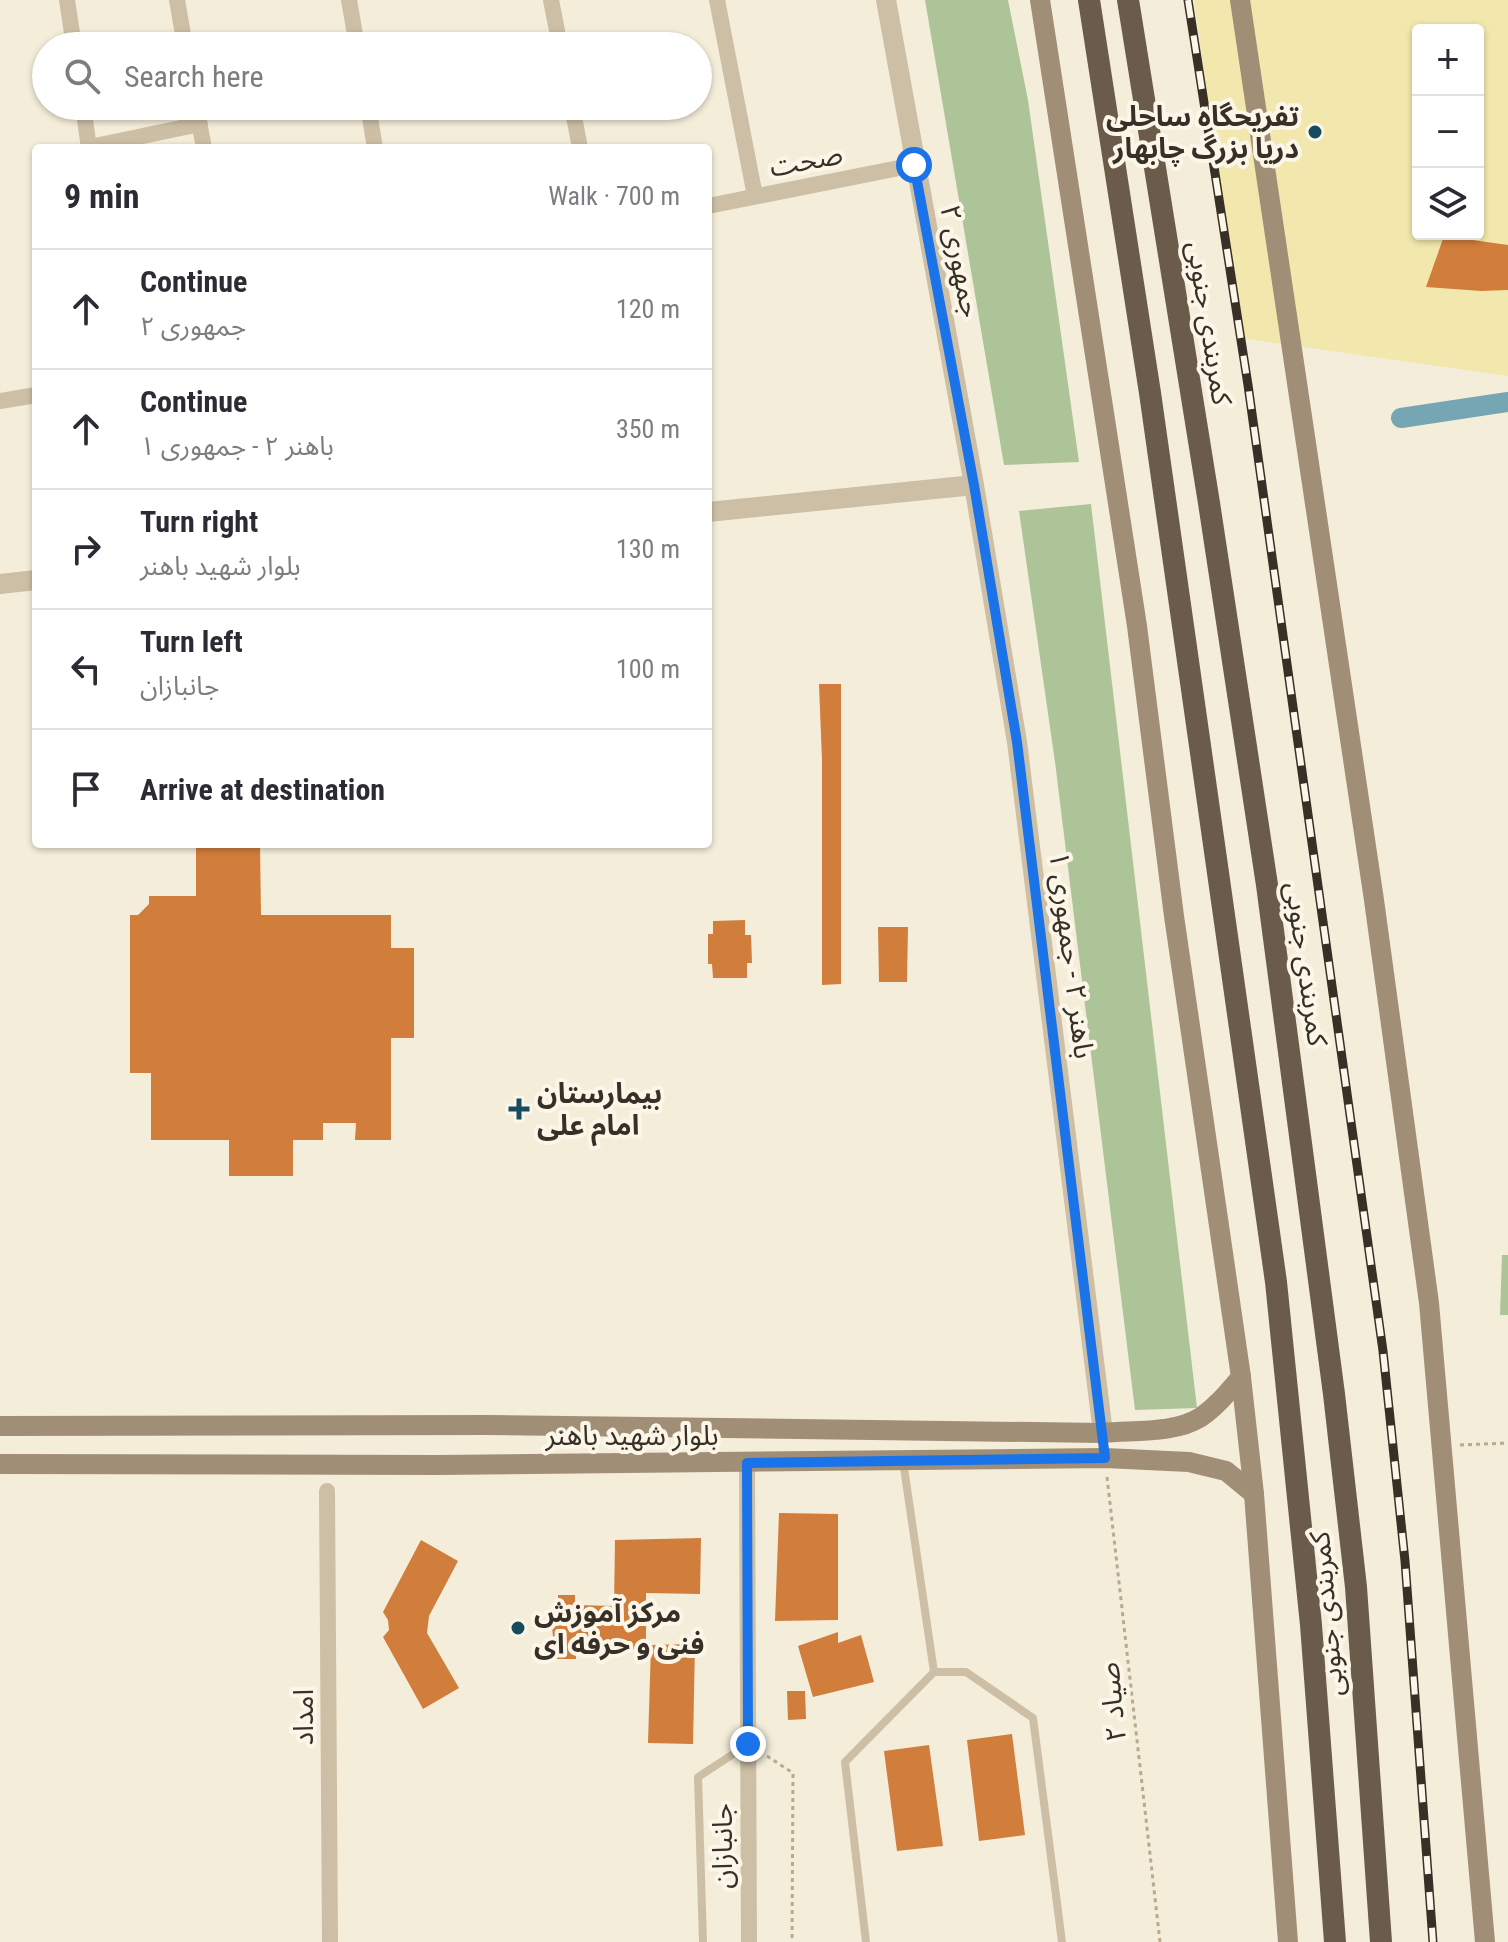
<!DOCTYPE html>
<meta charset="utf-8">
<style>
:root{--surface:#fff;--page:#f7f7f7;--text:#2b2b33;--muted:#7c7c81;--line:#e1e1e2}
body{margin:0;font-family:"Roboto Condensed","Noto Sans Arabic",sans-serif;background:var(--page);color:var(--text)}
.controls{position:absolute;right:24px;top:24px;display:grid;overflow:hidden;border-radius:8px;box-shadow:0 2px 6px #0004}
.controls button{width:72px;height:72px;display:grid;place-items:center;padding:0;border:0;border-bottom:2px solid var(--line);background:var(--surface);color:var(--text);font:40px sans-serif}
.stop{position:absolute;width:24px;height:24px;margin:-18px;border:6px solid #1a73e8;border-radius:50%;background:#fff}
.stop.end{background:#1a73e8;border-color:#fff;box-shadow:0 2px 8px #0008}
.list{margin:0;padding:0;list-style:none}
h2{display:flex;justify-content:space-between;align-items:center;height:104px;margin:0;padding:0 32px;font-size:34px}
h2 small{font-size:26px;font-weight:400;color:var(--muted)}
.list li{display:grid;grid-template-columns:52px 1fr auto;gap:24px;align-items:center;box-sizing:border-box;height:120px;padding:0 32px;border-top:2px solid var(--line)}
.list b{display:block;font-size:30px;white-space:nowrap}
.list p{margin:0;font-size:26px;white-space:nowrap;color:var(--muted)}
.list em{font-size:26px;font-style:normal;color:var(--muted)}
.icon{flex:none;width:44px;height:44px;fill:none;stroke:currentColor;stroke-width:2;stroke-linecap:round;stroke-linejoin:round}
.map{position:relative;flex:none;width:1508px;height:1942px;overflow:hidden}
.search{position:absolute;background:var(--surface);box-shadow:0 2px 6px #0004;left:32px;top:32px;width:680px;height:88px;display:flex;align-items:center;gap:20px;box-sizing:border-box;padding:0 28px;border-radius:44px;color:var(--muted);font-size:30px}
.panel{position:absolute;background:var(--surface);box-shadow:0 2px 6px #0004;left:32px;top:144px;width:680px;height:704px;border-radius:8px}
.map>svg:first-child{display:block}
.green{fill:#adc498}
.sand{fill:#f2e8ad;fill-rule:evenodd}
.lines{fill:none;stroke-linecap:round;stroke-linejoin:round}
.canal{stroke:#76a5b3;stroke-width:20}
.building{fill:#d17d3b}
.path{stroke:#b9a98f;stroke-width:3;stroke-dasharray:4 4;stroke-linecap:butt}
.service{stroke:#cdbfa5;stroke-width:8}
.minor{stroke:#cdbfa5;stroke-width:16}
.tertiary{stroke:#cdbfa5;stroke-width:20}
.secondary{stroke:#a18e76;stroke-width:20}
.trunk{stroke:#6a5b4a;stroke-width:22}
.rail-casing{stroke:#383027;stroke-width:9}
.rail{stroke:#fbf6e7;stroke-width:6;stroke-dasharray:18;stroke-linecap:butt}
.route{stroke:#1a73e8;stroke-width:10}
.poi-dot{fill:#184b5d;stroke:#fbf6e7;stroke-width:3}
.labels{text-anchor:middle;stroke-width:8;stroke-linejoin:round;paint-order:stroke}
.poi-label{font-size:28px;font-weight:bold;fill:#383027;stroke:#fbf6e7;text-anchor:start}
.street-label{font-size:28px;fill:#383027;stroke:#fbf6e7}
</style>
<div class="map">
<svg width="1508" height="1942" viewBox="0 0 1508 1942">
<rect width="100%" height="100%" fill="#f4edda"/>
<g class="green">
<polygon points="925,0 1008,0 1028,100 1079,462 1004,465"/>
<polygon points="1091,504 1197,1408 1135,1410 1055,762 1019,511"/>
<polygon points="1502,1255 1508,1255 1508,1315 1500,1315"/>
</g>
<path class="sand" d="M1194,0H1508V376L1241,338ZM1418,30H1478V234H1418Z"/>
<g class="lines">
<polyline class="canal" points="1401,418 1508,402"/>
</g>
<g class="building">
<polygon points="1444,236 1508,245 1508,290 1481,291 1426,287"/>
<polygon points="819,684 841,684 841,984 822,985 822,760"/>
<polygon points="196,844 260,844 261,915 391,915 391,948 414,948 414,1038 391,1038 391,1140 355,1140 356,1123 323,1123 323,1140 293,1140 293,1176 229,1176 229,1140 151,1140 151,1073 130,1073 130,915 138,915 149,904 149,896 196,896"/>
<polygon points="745,920 745,935 751,935 752,963 747,963 747,978 713,978 712,964 708,964 708,934 713,934 713,921"/>
<polygon points="878,927 908,927 907,982 879,982"/>
<polygon points="779,1513 838,1514 838,1620 775,1621"/>
<polygon points="701,1538 700,1594 646,1593 646,1650 576,1649 576,1659 555,1659 551,1615 558,1615 558,1595 575,1595 575,1605 614,1606 615,1540"/>
<polygon points="421,1540 458,1561 429,1616 427,1633 459,1688 423,1709 383,1637 389,1630 388,1620 383,1612"/>
<polygon points="838,1632 838,1643 861,1635 874,1682 813,1697 798,1646"/>
<polygon points="695,1644 693,1744 648,1743 651,1645"/>
<polygon points="787,1691 805,1691 806,1719 788,1720"/>
<polygon points="1012,1734 1025,1835 979,1841 967,1740"/>
<polygon points="929,1745 943,1846 897,1851 884,1751"/>
</g>
<g class="lines">
<g class="path">
<polyline points="1460,1445 1508,1443"/>
<polyline points="1107,1477 1160,1942"/>
<polyline points="767,1756 793,1773 792,1942"/>
</g>
<g class="service">
<polyline points="903,1461 934,1672"/>
<polyline points="703,1942 698,1777 747,1745"/>
<polyline points="866,1942 845,1762 934,1672 966,1672 1033,1718 1062,1942"/>
</g>
<g class="minor">
<polyline points="67,0 74,46"/>
<polyline points="177,0 185,46"/>
<polyline points="349,0 357,46"/>
<polyline points="551,0 560,46"/>
<polyline points="717,0 755,196"/>
<polyline points="83,106 89,148"/>
<polyline points="196,106 204,148"/>
<polyline points="368,106 375,148"/>
<polyline points="572,106 580,148"/>
<polyline points="90,147 200,124"/>
<polyline points="708,206 914,165"/>
<polyline points="0,401 36,395"/>
<polyline points="747,1463 749,1942"/>
<polyline points="327,1491 330,1942"/>
</g>
<g class="tertiary">
<polyline points="886,0 974,485 1017,742 1103,1433"/>
<polyline points="708,512 974,485"/>
<polyline points="0,584 36,580"/>
</g>
<g class="secondary">
<polyline points="1040,0 1137,626 1174,916 1241,1377 1254,1494 1288,1942"/>
<polyline points="1240,0 1374,900 1429,1303 1485,1942"/>
<path d="M0,1426L488,1425L1103,1433C1134,1430 1174,1434 1201,1417C1217,1406 1229,1391 1241,1377"/>
<polyline points="0,1464 438,1465 1105,1458 1189,1462 1226,1471 1254,1494"/>
</g>
<g class="trunk">
<polyline points="1089,0 1150,393 1276,1282 1311,1625 1335,1942"/>
<polyline points="1128,0 1209,503 1267,885 1334,1394 1356,1587 1381,1942"/>
</g>
<g class="rail-casing">
<polyline id="rail" points="1188,0 1248,385 1383,1351 1405,1561 1433,1942"/>
</g>
<use href="#rail" class="rail"/>
</g>
<g class="lines">
<polyline class="route" points="748,1744 747,1463 1105,1458 1017,742 974,485 914,165"/>
</g>
<g class="poi-dot">
<circle cx="1315" cy="132" r="8"/>
<path d="M515 1097h8v8h8v8h-8v8h-8v-8h-8v-8h8z"/>
<circle cx="518" cy="1628" r="8"/>
</g>
<g class="labels">
<g class="poi-label">
<text x="1299" y="126" text-anchor="end">تفریحگاه ساحلی<tspan x="1299" dy="32">دریا بزرگ چابهار</tspan></text>
<text x="537" y="1103">بیمارستان<tspan x="537" dy="32">امام علی</tspan></text>
<text x="534" y="1622">مرکز آموزش<tspan x="534" dy="32">فنی و حرفه ای</tspan></text>
</g>
<g class="street-label">
<text transform="translate(806 160) rotate(-11)" y="10">صحت</text>
<text transform="translate(961 261) rotate(79)" y="10">جمهوری ۲</text>
<text transform="translate(1210 323) rotate(81)" y="10">کمربندی جنوبی</text>
<text transform="translate(1072 955) rotate(83)" y="10">باهنر ۲ - جمهوری ۱</text>
<text transform="translate(1307 964) rotate(82)" y="10">کمربندی جنوبی</text>
<text x="632" y="1445">بلوار شهید باهنر</text>
<text transform="translate(1326 1614) rotate(-95)" y="10">کمربندی جنوبی</text>
<text transform="translate(1112 1702) rotate(-96)" y="10">صیاد ۲</text>
<text transform="translate(303 1717) rotate(-90)" y="10">امداد</text>
<text transform="translate(722 1846) rotate(-90)" y="10">جانبازان</text>
</g>
</g>
</svg>
<div class="controls">
<button>+</button>
<button>−</button>
<button><svg class="icon" aria-label="layers" viewBox="0 0 24 24"><path d="M12 4l9 5-9 5-9-5zM3 14l9 5 9-5"/></svg></button>
</div>
<div class="stop" style="left:914px;top:165px"></div>
<div class="stop end" style="left:748px;top:1744px"></div>
<div class="search"><svg class="icon" aria-label="search" viewBox="0 0 24 24"><circle cx="10" cy="10" r="6"/><path d="M15 15l6 6"/></svg>Search here</div>
<section class="panel">
<h2>9 min<small>Walk · 700 m</small></h2>
<ul class="list">
<li><svg class="icon" aria-label="ahead" viewBox="0 0 24 24"><path d="M12 20V5M6 11l6-6 6 6"/></svg><div><b>Continue</b><p>جمهوری ۲</p></div><em>120 m</em></li>
<li><svg class="icon" aria-label="ahead" viewBox="0 0 24 24"><path d="M12 20V5M6 11l6-6 6 6"/></svg><div><b>Continue</b><p>باهنر ۲ - جمهوری ۱</p></div><em>350 m</em></li>
<li><svg class="icon" aria-label="right" viewBox="0 0 24 24"><path d="M7 20v-9h11M14 6l5 5-5 5"/></svg><div><b>Turn right</b><p>بلوار شهید باهنر</p></div><em>130 m</em></li>
<li><svg class="icon" aria-label="left" viewBox="0 0 24 24"><path d="M17 20v-9H6M10 6l-5 5 5 5"/></svg><div><b>Turn left</b><p>جانبازان</p></div><em>100 m</em></li>
<li><svg class="icon" aria-label="arrive" viewBox="0 0 24 24"><path d="M6 21V4h12l-3 4 3 4H6"/></svg><div><b>Arrive at destination</b></div></li>
</ul>
</section>
</div>
